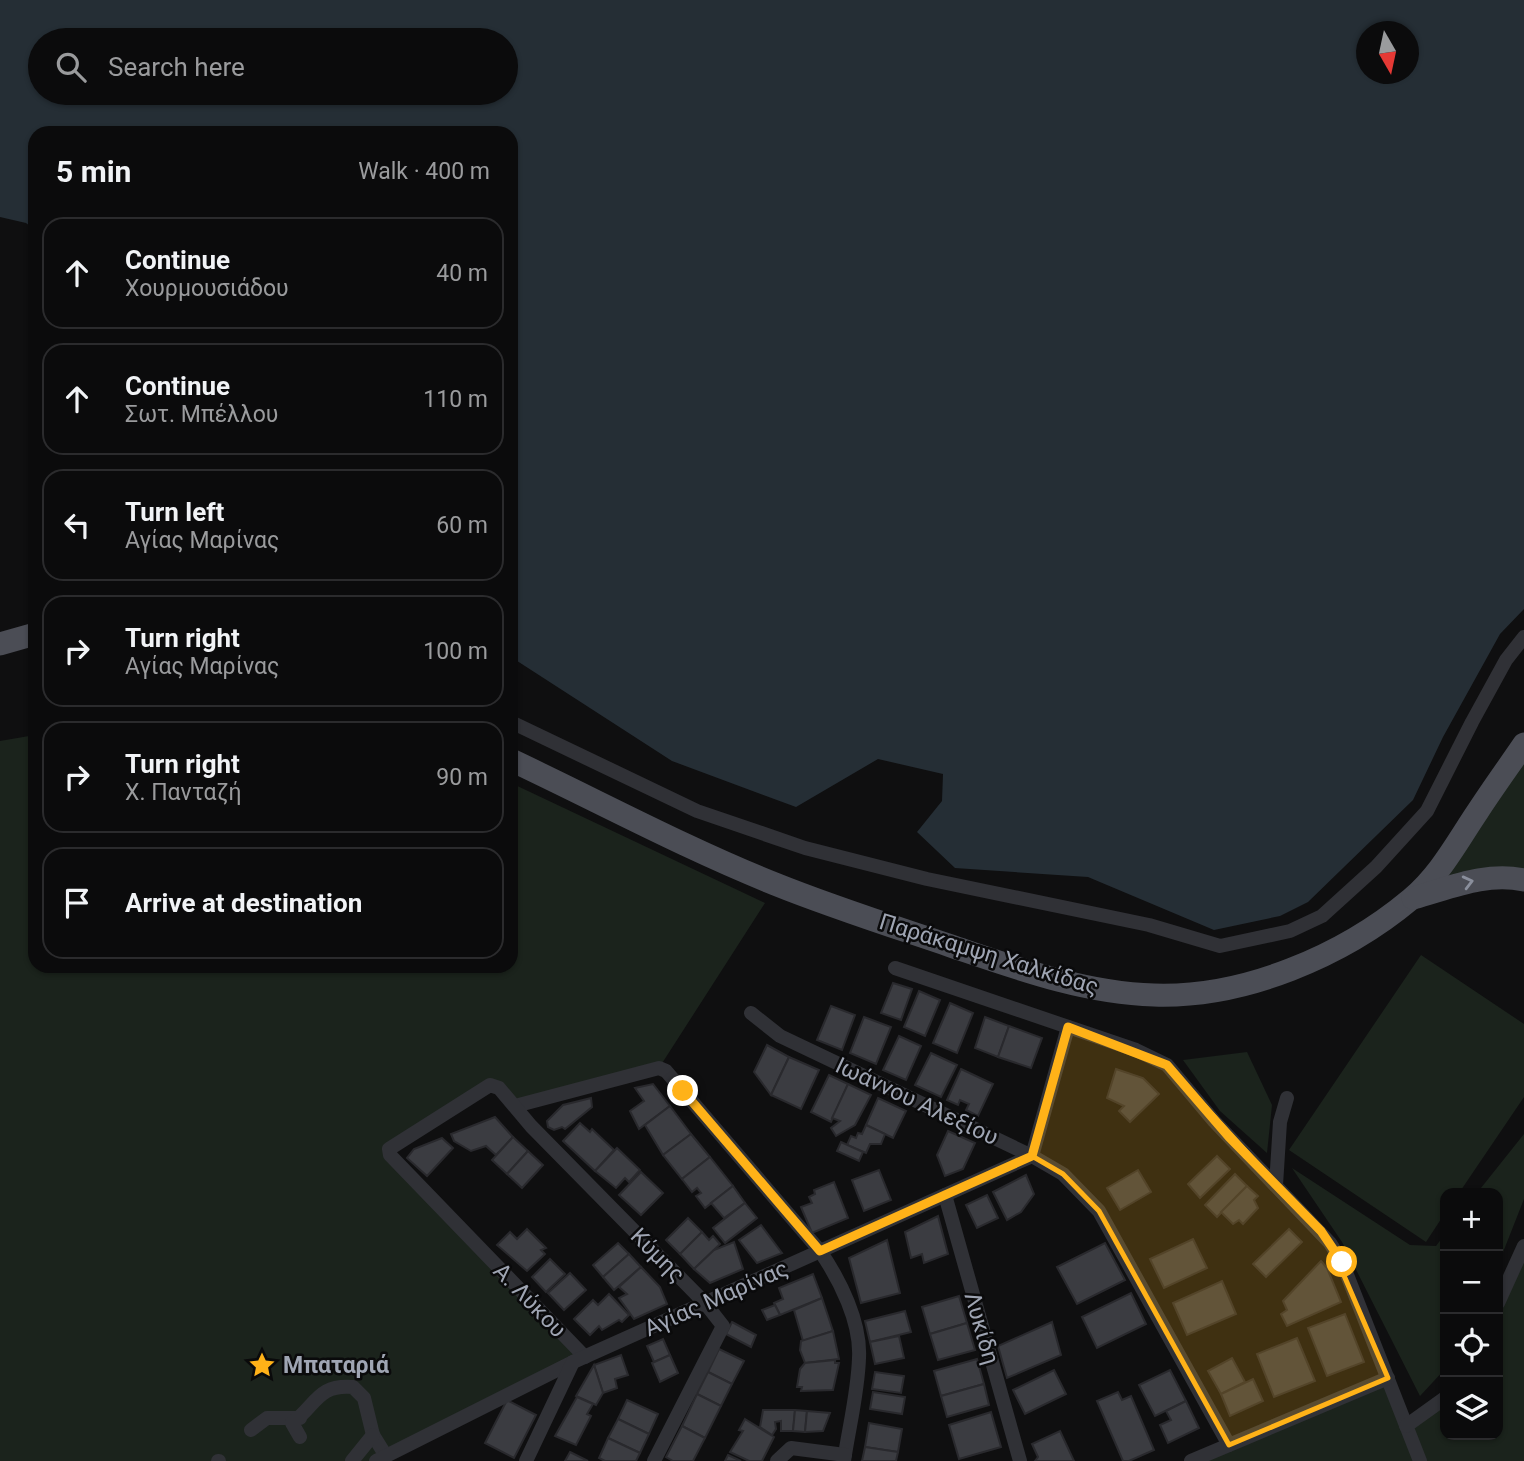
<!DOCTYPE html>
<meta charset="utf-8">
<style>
:root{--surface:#0b0b0c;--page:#19191a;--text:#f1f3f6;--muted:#9a9b9d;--line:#2b2b2d}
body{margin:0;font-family:Roboto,sans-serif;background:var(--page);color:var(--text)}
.controls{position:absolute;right:21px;bottom:21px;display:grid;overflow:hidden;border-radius:14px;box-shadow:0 2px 5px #0004}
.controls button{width:63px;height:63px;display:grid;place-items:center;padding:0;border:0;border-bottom:2px solid var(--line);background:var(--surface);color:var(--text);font:35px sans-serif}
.compass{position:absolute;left:1356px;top:21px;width:63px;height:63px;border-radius:50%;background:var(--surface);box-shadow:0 2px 5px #0004;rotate:171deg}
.stop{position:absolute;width:21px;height:21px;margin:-16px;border:5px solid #ffb218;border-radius:50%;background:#fff}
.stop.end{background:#ffb218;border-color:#fff;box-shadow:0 2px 7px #0008}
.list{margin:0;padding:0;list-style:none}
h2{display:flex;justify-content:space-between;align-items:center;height:91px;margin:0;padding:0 28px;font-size:30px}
h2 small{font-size:23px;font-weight:400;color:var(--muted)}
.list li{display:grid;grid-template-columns:46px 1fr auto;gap:21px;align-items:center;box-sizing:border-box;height:112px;margin:0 14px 14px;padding:0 14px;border:2px solid var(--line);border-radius:21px}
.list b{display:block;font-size:26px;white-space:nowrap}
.list p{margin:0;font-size:23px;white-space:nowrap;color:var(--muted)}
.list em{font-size:23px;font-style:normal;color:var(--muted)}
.icon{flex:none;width:38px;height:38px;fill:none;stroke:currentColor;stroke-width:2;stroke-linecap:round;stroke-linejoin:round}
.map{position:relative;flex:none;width:1524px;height:1461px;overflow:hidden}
.search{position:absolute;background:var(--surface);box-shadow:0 2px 5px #0004;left:28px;top:28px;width:490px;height:77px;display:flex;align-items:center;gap:18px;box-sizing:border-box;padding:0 24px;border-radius:38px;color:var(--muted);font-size:26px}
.panel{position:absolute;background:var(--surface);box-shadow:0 2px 5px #0004;left:28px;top:126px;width:490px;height:847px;border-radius:21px}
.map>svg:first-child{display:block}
.green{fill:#1b231c}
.water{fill:#252e35;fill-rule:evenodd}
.building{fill:#3b3c41;stroke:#29292d;stroke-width:2}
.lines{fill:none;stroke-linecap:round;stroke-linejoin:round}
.street{stroke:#303136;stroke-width:14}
.primary{stroke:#4b4d55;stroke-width:23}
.oneway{stroke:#8a8f9c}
.route{stroke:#ffb218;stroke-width:9}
.marked{fill:#ffb218;fill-opacity:0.2;stroke:#ffb218;stroke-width:5;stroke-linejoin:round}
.labels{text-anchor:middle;stroke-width:5;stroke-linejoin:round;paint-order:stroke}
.street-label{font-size:23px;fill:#9fa5b3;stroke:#0a0a0b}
.poi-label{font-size:23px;font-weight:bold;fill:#9fa5b3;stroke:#0a0a0b;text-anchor:start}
</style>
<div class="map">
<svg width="1524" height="1461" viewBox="0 0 1524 1461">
<rect width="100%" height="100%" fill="#0f0f10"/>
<g class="green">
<polygon points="35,735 35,966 511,966 511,783 765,903 659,1068 515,1106 499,1088 389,1149 585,1357 376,1461 0,1461 0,741"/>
<polygon points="1524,744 1524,880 1445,890 1450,855"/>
<polygon points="1421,955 1524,1024 1524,1097 1459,1193 1445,1193 1445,1213 1426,1242 1289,1150"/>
<polygon points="1247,1052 1272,1105 1267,1153 1220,1111 1183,1060"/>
<polygon points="1524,1134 1524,1199 1498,1265 1498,1193 1477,1193"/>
<polygon points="1292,1168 1410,1245 1436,1246 1445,1234 1445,1369 1420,1396 1342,1242"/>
<polygon points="1524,1246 1524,1461 1191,1461 1388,1378 1406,1426 1445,1398 1445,1435 1498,1435 1498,1303"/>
</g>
<path class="water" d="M0,0H1524V609L1500,634L1443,737L1413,800L1308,902L1280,916L1214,930L1088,877L955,868L917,832L942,801L943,774L878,759L796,807L672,761L511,657V133H35V230L26,223L0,217ZM1366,32H1408V74H1366ZM40,40H506V93H40Z"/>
<g class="building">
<polygon points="893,983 912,989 901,1020 881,1013"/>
<polygon points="919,991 940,1000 925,1036 904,1027"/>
<polygon points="950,1003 973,1013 957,1053 933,1043"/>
<polygon points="831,1006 855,1015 842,1050 817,1040"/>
<polygon points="864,1017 891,1027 876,1064 850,1053"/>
<polygon points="985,1017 1009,1026 998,1057 975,1048"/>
<polygon points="1009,1026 1042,1038 1031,1068 998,1057"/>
<polygon points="899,1036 921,1046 906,1080 883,1070"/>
<polygon points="767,1045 789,1057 771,1095 754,1072"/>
<polygon points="931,1053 957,1065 941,1097 915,1085"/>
<polygon points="789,1057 819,1070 801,1109 771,1095"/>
<polygon points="961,1069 993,1084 978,1116 966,1110 969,1104 960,1100 958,1105 947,1100"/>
<polygon points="1116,1069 1143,1078 1159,1094 1130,1122 1119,1111 1124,1106 1107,1098"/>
<polygon points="829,1075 848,1084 831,1122 811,1112"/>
<polygon points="653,1084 670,1106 639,1129 630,1111 644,1101 635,1088"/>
<polygon points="848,1084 871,1095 855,1125 836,1136 831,1128 840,1121 832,1118"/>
<polygon points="591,1098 592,1107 565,1129 562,1127 554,1130 548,1127 547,1121 563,1105"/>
<polygon points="878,1098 906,1111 893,1138 866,1125"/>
<polygon points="670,1106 691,1134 663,1155 645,1125"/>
<polygon points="495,1117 513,1137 496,1155 486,1146 471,1151 454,1141 451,1134"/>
<polygon points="580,1123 590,1132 592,1129 614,1150 595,1171 563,1141"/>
<polygon points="866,1125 885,1134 881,1144 870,1144 866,1153 847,1145 851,1136 856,1138 858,1133 862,1134"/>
<polygon points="948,1131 975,1143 963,1169 945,1176 937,1155"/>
<polygon points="691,1134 710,1157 682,1179 663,1155"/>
<polygon points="513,1137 528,1151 507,1174 492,1160"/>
<polygon points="442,1138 453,1148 427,1176 407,1158 414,1149"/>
<polygon points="841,1142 863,1152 859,1161 837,1151"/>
<polygon points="617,1148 640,1170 629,1182 625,1178 616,1188 595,1171"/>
<polygon points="528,1151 543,1165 522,1188 507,1174"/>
<polygon points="1217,1156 1230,1169 1200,1198 1188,1184"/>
<polygon points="710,1157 733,1186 705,1208 696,1196 701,1193 697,1188 692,1192 682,1179"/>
<polygon points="879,1170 891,1200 864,1211 852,1180"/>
<polygon points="1138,1170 1151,1192 1120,1210 1107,1188"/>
<polygon points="641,1172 663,1193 641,1215 619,1195"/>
<polygon points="1235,1174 1247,1186 1217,1217 1205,1205"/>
<polygon points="1026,1175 1034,1194 1021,1212 1007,1220 993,1192"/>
<polygon points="834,1182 848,1218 812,1233 801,1207 812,1203 809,1197 815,1194 814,1190"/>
<polygon points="733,1186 745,1203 724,1218 711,1203"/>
<polygon points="1247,1186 1258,1196 1254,1200 1258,1208 1243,1224 1239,1220 1233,1224 1221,1212"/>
<polygon points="987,1195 998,1218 977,1228 966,1205"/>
<polygon points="745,1203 757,1218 725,1243 713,1228"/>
<polygon points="938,1216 948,1254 924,1263 922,1254 911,1258 905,1232"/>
<polygon points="688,1218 702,1232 680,1254 666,1240"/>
<polygon points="761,1225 782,1253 757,1263 739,1240"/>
<polygon points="527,1229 546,1248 541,1250 545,1254 527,1271 497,1245 510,1232 517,1239"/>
<polygon points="1289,1229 1302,1242 1266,1277 1253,1264"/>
<polygon points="702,1232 709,1240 713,1236 720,1244 694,1269 680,1254"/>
<polygon points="1193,1239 1207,1268 1164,1288 1150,1259"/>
<polygon points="887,1240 900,1293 861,1303 849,1258"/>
<polygon points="734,1242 743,1269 710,1283 694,1269 714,1250"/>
<polygon points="618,1243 629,1254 603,1277 593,1265"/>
<polygon points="1105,1243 1125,1280 1077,1304 1057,1267"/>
<polygon points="629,1254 641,1267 614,1290 603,1277"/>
<polygon points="550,1259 565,1274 546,1292 532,1277"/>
<polygon points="1321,1261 1327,1268 1341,1302 1287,1326 1281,1314 1287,1310 1283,1301"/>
<polygon points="641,1267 660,1287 667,1304 634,1319 619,1298 627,1294 619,1287"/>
<polygon points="570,1273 586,1290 564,1310 548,1293"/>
<polygon points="813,1274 822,1298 780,1315 774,1303 783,1299 779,1288"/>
<polygon points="1222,1281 1236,1314 1187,1335 1173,1303"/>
<polygon points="1131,1293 1146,1324 1097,1348 1082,1317"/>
<polygon points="609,1294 629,1315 622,1322 619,1320 602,1330 599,1326 590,1335 574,1319 593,1300 598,1305"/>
<polygon points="959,1296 967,1323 930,1334 922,1307"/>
<polygon points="822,1298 833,1331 803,1341 794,1310"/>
<polygon points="775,1305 780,1315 767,1320 762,1310"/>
<polygon points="905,1311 911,1332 870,1342 865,1321"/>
<polygon points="1345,1314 1364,1362 1327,1376 1308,1328"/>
<polygon points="732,1322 756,1335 751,1347 726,1334"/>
<polygon points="1052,1322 1061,1355 1007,1378 998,1346"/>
<polygon points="967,1323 975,1350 938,1360 930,1334"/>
<polygon points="833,1331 839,1359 805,1363 800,1350 801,1341"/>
<polygon points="899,1336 904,1358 875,1364 870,1342"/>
<polygon points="1297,1338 1315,1381 1274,1397 1257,1354"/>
<polygon points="663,1339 670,1355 654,1362 647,1346"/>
<polygon points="719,1349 744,1361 732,1384 708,1372"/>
<polygon points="621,1355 628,1375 615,1379 617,1388 603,1393 594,1365"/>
<polygon points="670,1355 678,1373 660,1382 652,1363"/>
<polygon points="1232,1358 1245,1382 1221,1394 1208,1371"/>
<polygon points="977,1359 984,1384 941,1396 934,1371"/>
<polygon points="835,1360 835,1363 839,1363 833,1390 801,1391 802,1387 797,1387 800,1369 805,1363"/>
<polygon points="594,1365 603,1393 596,1405 576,1396"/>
<polygon points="1054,1370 1066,1394 1025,1414 1013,1390"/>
<polygon points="1170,1370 1186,1401 1155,1416 1139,1385"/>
<polygon points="708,1372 732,1384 721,1406 697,1394"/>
<polygon points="875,1372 904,1376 901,1393 872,1389"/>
<polygon points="1253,1379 1263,1401 1230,1416 1221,1394"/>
<polygon points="984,1384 989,1405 947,1417 941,1396"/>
<polygon points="873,1392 905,1397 902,1414 870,1409"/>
<polygon points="1118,1392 1122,1400 1131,1396 1154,1450 1129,1461 1123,1461 1097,1401"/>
<polygon points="697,1394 721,1406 705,1438 682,1426"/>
<polygon points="577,1397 593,1404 587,1414 591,1416 576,1445 555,1436"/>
<polygon points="507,1400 536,1415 514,1458 485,1443"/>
<polygon points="627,1400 658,1414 649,1434 618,1419"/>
<polygon points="1186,1401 1199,1428 1168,1443 1160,1425 1171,1420 1166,1411"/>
<polygon points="763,1410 795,1410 793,1431 781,1431 781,1421 775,1422 776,1429 772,1435 760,1427"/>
<polygon points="795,1410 807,1411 805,1432 793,1431"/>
<polygon points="807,1411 830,1413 823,1431 805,1432"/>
<polygon points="991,1412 1001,1447 959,1459 949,1425"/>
<polygon points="618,1419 649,1434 640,1453 608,1438"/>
<polygon points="745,1419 774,1437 762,1461 749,1461 730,1452 743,1431 739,1430"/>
<polygon points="869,1423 902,1429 898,1452 865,1447"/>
<polygon points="682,1426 705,1438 693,1461 673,1461 666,1457"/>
<polygon points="1060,1431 1074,1461 1035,1461 1038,1457 1032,1444"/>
<polygon points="608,1438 640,1453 636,1461 605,1461 599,1458"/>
<polygon points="865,1447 898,1452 896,1461 862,1461"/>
<polygon points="570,1452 588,1461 565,1461"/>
<polygon points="728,1455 741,1461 725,1461"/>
</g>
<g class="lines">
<g class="street">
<polyline points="511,722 697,811 805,848 927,879 1149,925 1220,946 1290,931 1322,916 1376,867 1427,811 1472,722 1506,660 1524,637"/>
<polyline points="895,968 1136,1050 1167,1065 1214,1121 1330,1243 1342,1262 1420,1461"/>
<polyline points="751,1013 780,1036 1032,1156 1063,1174 1099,1211 1229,1445"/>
<path d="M515,1106L659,1068L666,1071L820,1251C840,1280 861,1322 859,1358C858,1392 849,1427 844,1461"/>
<polyline points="1276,1185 1280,1122 1287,1098"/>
<polyline points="945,1195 1020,1461"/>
<polyline points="1498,1303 1524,1246"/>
<polyline points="585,1357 390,1155 389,1149 490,1085 499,1088 531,1126 705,1303 723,1326 654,1461"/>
<polyline points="1406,1426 1445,1398"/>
<polyline points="251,1430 267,1418 300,1418"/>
<path d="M300,1437L292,1423C316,1406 317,1384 353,1387L364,1398L373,1435L386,1456"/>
<polyline points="218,1461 219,1461"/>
<polyline points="352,1461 373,1435"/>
<polyline points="376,1461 573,1362"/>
<polyline points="526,1461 573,1362 1032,1156 1068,1027"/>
<polyline points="777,1461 791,1448 845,1455"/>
<polyline points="1191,1461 1388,1378"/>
</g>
<g class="primary">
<polyline points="0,644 35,634"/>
<path d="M511,760C598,801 685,848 775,884C832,907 892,926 951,946C1016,968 1084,993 1154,995C1244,998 1343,956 1411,899C1440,875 1457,842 1478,811C1493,788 1509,766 1524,744"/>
<path d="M1413,898C1450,888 1485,872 1524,880"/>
</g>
</g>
<defs><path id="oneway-chevron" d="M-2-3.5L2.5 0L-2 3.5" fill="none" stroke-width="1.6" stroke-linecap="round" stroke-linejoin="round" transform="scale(1.75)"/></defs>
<use class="oneway" href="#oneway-chevron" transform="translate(1468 882) rotate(-14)"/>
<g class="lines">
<polyline class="route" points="683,1091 820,1251 1032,1156 1068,1027 1167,1065 1229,1137 1321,1231 1342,1262"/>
</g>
<path class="marked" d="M1068,1027L1167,1065L1330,1243L1388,1378L1229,1445L1099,1211L1063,1174L1032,1156Z"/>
<defs>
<g id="sight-bare" transform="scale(2.1)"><path d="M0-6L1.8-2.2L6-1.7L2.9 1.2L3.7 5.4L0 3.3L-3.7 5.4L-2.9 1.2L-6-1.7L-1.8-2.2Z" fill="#ffb218" stroke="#0a0a0b" stroke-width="2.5" paint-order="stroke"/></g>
</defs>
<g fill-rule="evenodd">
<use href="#sight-bare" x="262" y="1365"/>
</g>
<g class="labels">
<g class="street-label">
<text transform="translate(989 954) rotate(17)" y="8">Παράκαμψη Χαλκίδας</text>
<text transform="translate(917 1101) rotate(25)" y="8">Ιωάννου Αλεξίου</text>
<text transform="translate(658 1255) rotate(45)" y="8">Κύμης</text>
<text transform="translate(716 1298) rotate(-24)" y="8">Αγίας Μαρίνας</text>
<text transform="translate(530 1300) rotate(46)" y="8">Α. Λύκου</text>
<text transform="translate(982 1328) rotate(74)" y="8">Λυκίδη</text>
</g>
<g class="poi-label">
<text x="283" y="1373">Μπαταριά</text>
</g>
</g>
</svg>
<div class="controls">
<button>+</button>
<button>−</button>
<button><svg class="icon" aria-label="locate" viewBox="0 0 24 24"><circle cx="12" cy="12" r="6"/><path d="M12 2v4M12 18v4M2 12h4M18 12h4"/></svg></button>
<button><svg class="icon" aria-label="layers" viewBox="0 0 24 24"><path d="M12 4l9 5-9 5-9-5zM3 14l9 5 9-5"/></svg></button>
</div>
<svg class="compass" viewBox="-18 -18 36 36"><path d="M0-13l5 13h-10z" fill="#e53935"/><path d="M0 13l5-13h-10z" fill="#9a9b9d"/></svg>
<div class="stop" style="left:1342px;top:1262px"></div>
<div class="stop end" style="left:683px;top:1091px"></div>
<div class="search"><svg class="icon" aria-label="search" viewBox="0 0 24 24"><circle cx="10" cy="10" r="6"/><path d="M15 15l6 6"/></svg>Search here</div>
<section class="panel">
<h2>5 min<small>Walk · 400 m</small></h2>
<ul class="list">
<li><svg class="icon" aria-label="ahead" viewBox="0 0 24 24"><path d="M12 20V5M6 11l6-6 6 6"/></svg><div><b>Continue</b><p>Χουρμουσιάδου</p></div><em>40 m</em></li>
<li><svg class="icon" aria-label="ahead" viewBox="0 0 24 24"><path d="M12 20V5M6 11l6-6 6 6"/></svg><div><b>Continue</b><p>Σωτ. Μπέλλου</p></div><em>110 m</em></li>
<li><svg class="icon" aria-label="left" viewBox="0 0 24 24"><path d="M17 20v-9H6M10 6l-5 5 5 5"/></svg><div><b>Turn left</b><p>Αγίας Μαρίνας</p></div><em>60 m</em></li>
<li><svg class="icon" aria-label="right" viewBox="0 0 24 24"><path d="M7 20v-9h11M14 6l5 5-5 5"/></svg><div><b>Turn right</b><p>Αγίας Μαρίνας</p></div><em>100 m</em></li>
<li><svg class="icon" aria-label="right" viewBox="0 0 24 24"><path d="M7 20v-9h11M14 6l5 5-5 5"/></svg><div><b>Turn right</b><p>Χ. Πανταζή</p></div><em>90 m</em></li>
<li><svg class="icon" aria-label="arrive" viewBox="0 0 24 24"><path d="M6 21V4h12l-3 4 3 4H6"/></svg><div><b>Arrive at destination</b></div></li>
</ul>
</section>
</div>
